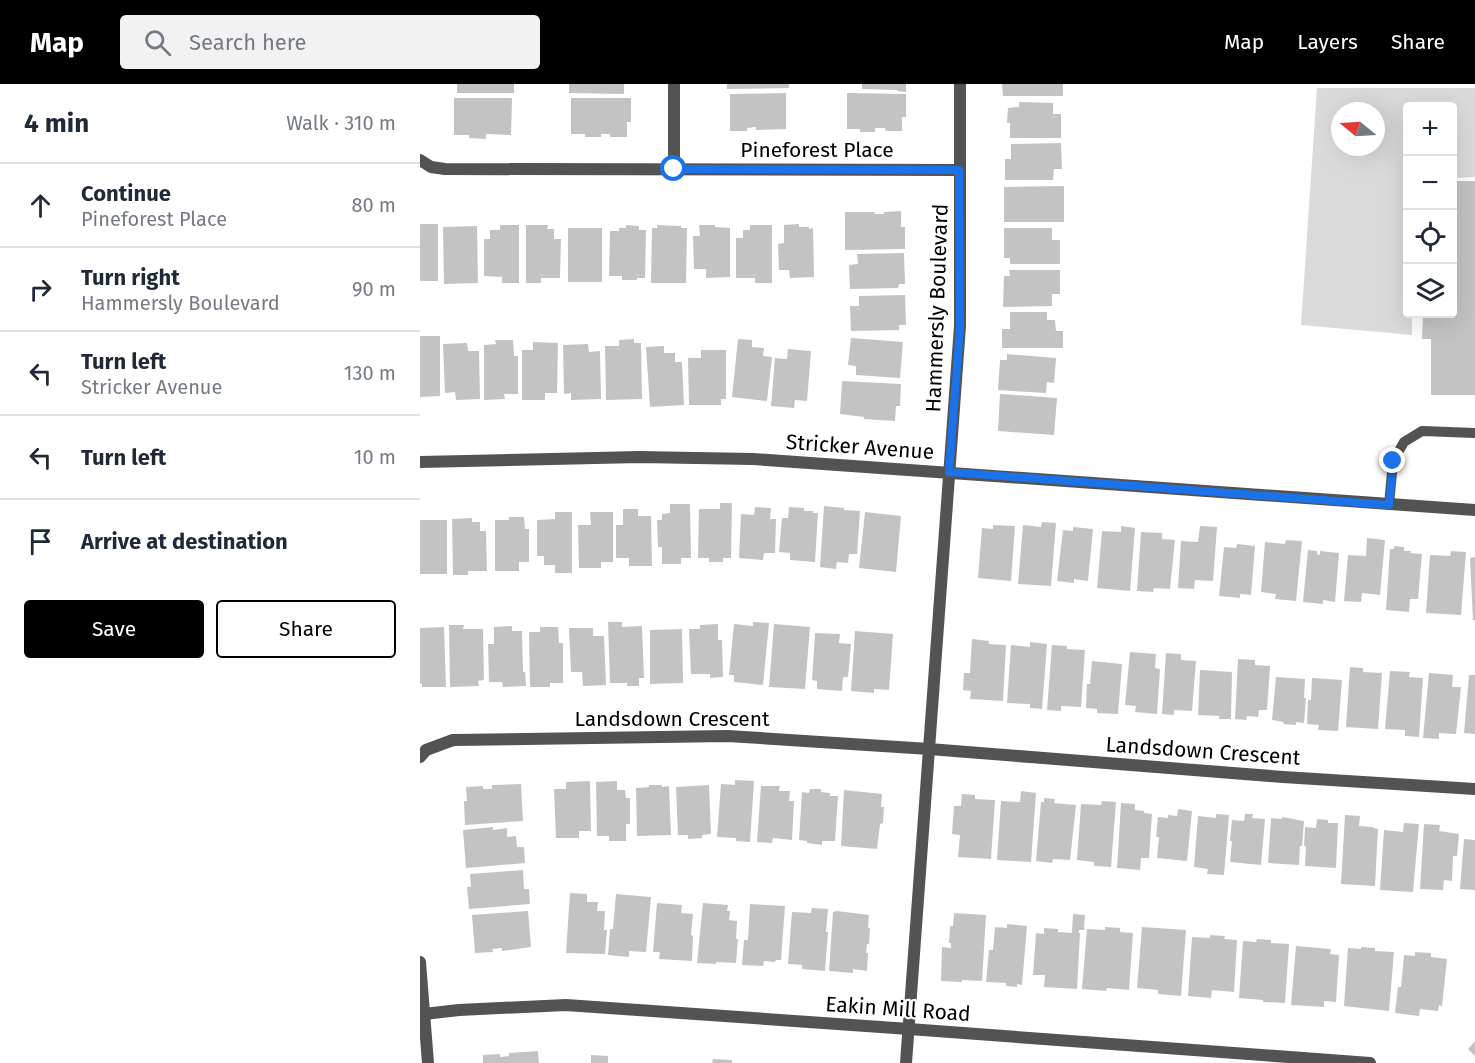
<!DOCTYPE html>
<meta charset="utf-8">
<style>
:root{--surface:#fff;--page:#f2f2f3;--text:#1f2937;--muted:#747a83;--line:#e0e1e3;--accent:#000}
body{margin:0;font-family:"Fira Sans",sans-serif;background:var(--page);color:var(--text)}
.controls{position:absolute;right:18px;top:18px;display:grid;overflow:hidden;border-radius:6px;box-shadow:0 6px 24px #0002}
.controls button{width:54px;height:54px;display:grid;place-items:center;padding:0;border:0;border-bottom:2px solid var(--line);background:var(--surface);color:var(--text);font:30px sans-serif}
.compass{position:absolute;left:911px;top:18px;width:54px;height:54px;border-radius:50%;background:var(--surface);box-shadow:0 6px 24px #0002;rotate:288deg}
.stop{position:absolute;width:18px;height:18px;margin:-14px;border:4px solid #1a73e8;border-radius:50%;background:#fff}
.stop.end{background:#1a73e8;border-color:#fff;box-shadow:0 2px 6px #0008}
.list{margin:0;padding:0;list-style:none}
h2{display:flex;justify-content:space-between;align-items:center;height:78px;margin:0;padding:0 24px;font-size:26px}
h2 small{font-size:20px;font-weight:400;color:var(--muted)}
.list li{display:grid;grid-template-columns:39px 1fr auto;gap:18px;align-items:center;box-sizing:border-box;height:84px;padding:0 24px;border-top:2px solid var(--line)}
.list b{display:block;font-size:22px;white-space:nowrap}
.list p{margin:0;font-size:20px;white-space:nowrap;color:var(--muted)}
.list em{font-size:20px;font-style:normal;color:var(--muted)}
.actions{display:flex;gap:12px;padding:18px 24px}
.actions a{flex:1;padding:14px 0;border:2px solid var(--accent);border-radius:6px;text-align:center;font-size:21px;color:var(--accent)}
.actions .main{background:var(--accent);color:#fff}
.icon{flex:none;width:33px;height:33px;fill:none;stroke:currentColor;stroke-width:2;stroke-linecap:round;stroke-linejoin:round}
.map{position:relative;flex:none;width:1055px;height:979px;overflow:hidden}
header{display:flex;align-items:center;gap:36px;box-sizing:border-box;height:84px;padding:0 30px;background:var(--accent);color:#fff}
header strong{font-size:28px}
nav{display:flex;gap:33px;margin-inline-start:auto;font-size:21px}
.search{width:420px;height:54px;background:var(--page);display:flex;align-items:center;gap:15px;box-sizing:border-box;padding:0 21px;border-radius:6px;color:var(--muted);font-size:22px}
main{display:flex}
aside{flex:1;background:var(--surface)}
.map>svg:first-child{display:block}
.green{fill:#dadada;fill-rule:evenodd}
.building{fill:#c3c3c3}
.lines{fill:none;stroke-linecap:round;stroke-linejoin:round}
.lane{stroke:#535353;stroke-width:10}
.street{stroke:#535353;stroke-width:12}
.route{stroke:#1a73e8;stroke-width:8}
.labels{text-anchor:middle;stroke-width:4.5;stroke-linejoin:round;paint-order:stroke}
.street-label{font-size:21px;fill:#000;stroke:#fff}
</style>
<header>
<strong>Map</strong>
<div class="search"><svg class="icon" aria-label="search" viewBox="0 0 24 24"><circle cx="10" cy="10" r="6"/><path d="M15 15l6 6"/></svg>Search here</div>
<nav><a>Map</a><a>Layers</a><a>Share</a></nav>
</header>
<main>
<aside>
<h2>4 min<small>Walk · 310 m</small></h2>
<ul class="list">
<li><svg class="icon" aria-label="ahead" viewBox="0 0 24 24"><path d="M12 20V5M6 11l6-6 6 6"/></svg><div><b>Continue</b><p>Pineforest Place</p></div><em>80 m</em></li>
<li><svg class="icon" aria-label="right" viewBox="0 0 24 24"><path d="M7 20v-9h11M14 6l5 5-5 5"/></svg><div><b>Turn right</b><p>Hammersly Boulevard</p></div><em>90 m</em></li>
<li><svg class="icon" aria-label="left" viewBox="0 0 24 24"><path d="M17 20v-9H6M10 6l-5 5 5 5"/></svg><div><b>Turn left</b><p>Stricker Avenue</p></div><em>130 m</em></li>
<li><svg class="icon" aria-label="left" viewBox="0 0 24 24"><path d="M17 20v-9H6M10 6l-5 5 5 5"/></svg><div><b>Turn left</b></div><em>10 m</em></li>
<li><svg class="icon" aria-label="arrive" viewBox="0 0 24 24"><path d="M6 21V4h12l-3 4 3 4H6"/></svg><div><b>Arrive at destination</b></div></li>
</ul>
<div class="actions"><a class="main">Save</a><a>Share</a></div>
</aside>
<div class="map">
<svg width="1055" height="979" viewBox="0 0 1055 979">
<rect width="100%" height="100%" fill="#fff"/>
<path class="green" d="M897,4H1055V93L1033,94L1032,22H988V230H992V251L881,241ZM920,27H956V63H920Z"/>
<g class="building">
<rect x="37" y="0" width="57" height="9"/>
<polygon points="149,0 204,0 204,10 149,9"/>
<polygon points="307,0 369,0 369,4 307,5"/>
<polygon points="442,0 486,0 486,8 477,7 477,6 442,5"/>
<polygon points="582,0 643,0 643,12 583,12"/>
<polygon points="366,9 366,45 336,46 336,43 327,44 327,47 310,47 310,10"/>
<polygon points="427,9 486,10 486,33 482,33 482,47 466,47 465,44 455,44 455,48 440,48 440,45 427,45"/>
<polygon points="34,14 92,14 91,51 66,50 66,55 49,54 49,51 34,51"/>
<polygon points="151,14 211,14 211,38 207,38 207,53 190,53 190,50 181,50 181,53 165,53 165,50 151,50"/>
<polygon points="599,18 633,19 633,30 641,30 641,54 590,54 590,39 587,39 588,24 599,23"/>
<polygon points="641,59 642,85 634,85 633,96 585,96 585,75 591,75 591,60"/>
<polygon points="1032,97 1055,97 1055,311 1011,311 1011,255 1002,255 1003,230 1032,230"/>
<polygon points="644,102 644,138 584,138 584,103"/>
<polygon points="481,127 481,143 485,143 485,165 425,166 425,128 455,128 454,130 464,130 464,128"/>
<rect x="0" y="140" width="18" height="57"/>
<polygon points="379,140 379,143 389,143 389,145 393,144 394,193 370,194 369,186 359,186 358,160 364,159 364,141"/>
<polygon points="80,141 99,141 99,199 82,199 82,193 64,192 64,155 70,155 70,146 80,146"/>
<polygon points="106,141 128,141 127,145 134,145 134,155 141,155 140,194 121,194 121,199 106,199"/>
<polygon points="206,141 219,142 219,146 226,146 225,194 217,194 217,196 202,196 202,192 189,192 190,147 199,147 199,144 206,144"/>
<polygon points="237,141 261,142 261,144 267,144 266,199 231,199 232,144 237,144"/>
<polygon points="279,141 295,141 295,143 310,144 310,193 286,194 286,185 274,185 273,152 280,152"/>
<polygon points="330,141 352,141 352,199 335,199 335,194 316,194 316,154 323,154 323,146 330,146"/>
<polygon points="57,142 58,199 24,200 23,143"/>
<rect x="148" y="144" width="34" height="54"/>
<polygon points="584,144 632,144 632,156 640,156 640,180 590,180 590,174 584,174"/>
<polygon points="484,169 485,200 479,200 478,204 430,205 429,181 438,180 437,170"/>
<polygon points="589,186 640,186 640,210 632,210 632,222 583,223 584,192 590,192"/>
<polygon points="485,211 486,241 479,241 479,246 431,247 430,222 439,222 439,212"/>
<polygon points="590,228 627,228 627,236 635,236 636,247 643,247 643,264 582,264 582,245 590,245"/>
<polygon points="0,252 20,252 20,312 0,313"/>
<polygon points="431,254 483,258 480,294 436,291 436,282 428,281"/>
<polygon points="214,255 214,259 221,259 222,315 186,316 185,262 199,262 199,256"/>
<polygon points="318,255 332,256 332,263 344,264 343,272 352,273 347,317 312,313"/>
<polygon points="75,256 93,256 94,272 98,272 98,310 84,310 85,315 64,316 64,261 76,260"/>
<polygon points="113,258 138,259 137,309 125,309 125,316 102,316 102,266 113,266"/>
<polygon points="47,259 48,267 59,267 60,315 36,316 35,308 25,309 23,260"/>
<polygon points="168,260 169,268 180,267 181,315 151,316 151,309 144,310 143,261"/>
<polygon points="244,262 244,269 255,269 255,278 262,278 264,321 230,323 226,263"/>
<polygon points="368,265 391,267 387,317 375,316 374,324 351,322 355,274 367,275"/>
<polygon points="281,266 306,266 306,315 301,315 301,321 269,321 268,274 281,274"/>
<polygon points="587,270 636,274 634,299 627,298 626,309 578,306 580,276 587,276"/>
<polygon points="422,297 481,300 480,322 476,322 475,337 444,335 444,333 420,330"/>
<polygon points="580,310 637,314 634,351 578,347"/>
<polygon points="300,419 312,419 311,474 303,474 303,478 289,478 289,474 278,474 279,425 300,425"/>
<polygon points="250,420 270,420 271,474 261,474 261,480 242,480 242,463 238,463 237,436 242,436 242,430 250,429"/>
<polygon points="404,422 424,424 424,426 440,427 437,470 429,470 428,479 417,478 416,485 400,483"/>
<polygon points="335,423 351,424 350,435 356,435 355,469 344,469 343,476 319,474 321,430 334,431"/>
<polygon points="369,423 384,424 384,427 393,427 393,429 398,429 395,478 370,476 370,469 359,468 362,434 368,434"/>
<polygon points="203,425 218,425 218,432 231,432 232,482 209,482 209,474 196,474 196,441 203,441"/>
<polygon points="135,428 152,428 152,489 135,489 135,481 124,481 124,472 117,472 117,436 135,435"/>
<polygon points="170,428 193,428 193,478 181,478 181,484 159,484 158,441 171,441"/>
<polygon points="445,428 481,432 476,488 439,484"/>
<polygon points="89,433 104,433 105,445 109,445 109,478 99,478 99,487 75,487 75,436 89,436"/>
<polygon points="52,434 52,438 60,438 60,447 66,447 67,487 48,487 48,491 33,491 32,435"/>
<rect x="0" y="436" width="27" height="54"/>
<polygon points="622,438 636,439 631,502 598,500 603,441 621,443"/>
<polygon points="573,441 595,442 591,497 558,494 562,444 573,445"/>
<polygon points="701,442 715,444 710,507 677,504 682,447 701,448"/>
<polygon points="780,442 797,443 793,497 775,496 774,505 758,504 761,457 778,458"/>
<polygon points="653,443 673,445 668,497 654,495 654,499 637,497 643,446 653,447"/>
<polygon points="721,448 742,449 742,455 755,456 750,505 734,504 733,508 717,507"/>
<polygon points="947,454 965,456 960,511 942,509 941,518 924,517 928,471 946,472"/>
<polygon points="866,456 882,457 876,517 855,515 856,510 841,508 845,458 865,460"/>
<polygon points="817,460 835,462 831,511 820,510 820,514 799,512 804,463 816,464"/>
<polygon points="974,462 984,463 984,467 991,467 990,469 1002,470 998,515 990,515 989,528 966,526 970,465 974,465"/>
<polygon points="888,466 897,467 897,470 900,471 900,467 919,469 915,518 903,516 903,520 883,518"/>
<polygon points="1031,467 1046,468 1041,531 1006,529 1010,471 1030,472"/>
<polygon points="1055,473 1055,536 1053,536 1050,474"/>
<polygon points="188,538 202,538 202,543 222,542 224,594 219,594 219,602 207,602 207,599 190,599"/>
<polygon points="333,538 349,539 343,601 314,598 314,591 309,591 314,540 333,542"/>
<polygon points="298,540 298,556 302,556 303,593 290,594 290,590 271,590 269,545 280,545 280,541"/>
<polygon points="354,540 390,543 385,605 349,603"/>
<polygon points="29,541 44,541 43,545 63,545 64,596 58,597 59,602 30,603"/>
<polygon points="92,542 92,547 102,547 103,588 105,588 106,602 83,603 82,598 69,598 68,560 74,560 74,543"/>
<polygon points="24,543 26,603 2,603 2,599 0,600 0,544"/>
<polygon points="120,543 138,543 139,559 143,559 143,599 130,599 130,603 110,603 109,548 120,548"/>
<polygon points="149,544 173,544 173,552 184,552 186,601 163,602 162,588 151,588"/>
<polygon points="262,545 263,599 230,600 230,546"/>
<polygon points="435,547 473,550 469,606 454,605 454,609 431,607"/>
<polygon points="395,549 420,550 419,559 431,560 428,593 423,593 422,607 397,605 397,597 392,596"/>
<polygon points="552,555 569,557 569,560 586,561 583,617 550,615 551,607 543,606 544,589 550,589"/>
<polygon points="610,558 627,560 622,625 610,624 610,620 587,619 591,561 610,563"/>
<polygon points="632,561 647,562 647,565 665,566 661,623 641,622 641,627 627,626"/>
<polygon points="710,568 736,570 735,584 740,585 737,630 715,628 716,622 705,621"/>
<polygon points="746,569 761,570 761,576 776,577 772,627 754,626 754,631 742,630"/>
<polygon points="818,575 835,576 835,581 850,582 847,626 839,626 838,633 827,632 826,636 815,635"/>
<polygon points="672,577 702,580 698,630 677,629 677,625 666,624 667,600 670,600"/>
<polygon points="930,583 943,584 943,588 962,589 958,645 926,643"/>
<polygon points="780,586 812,588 811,635 799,635 799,632 778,631"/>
<polygon points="970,587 990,588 989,593 1003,594 999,653 985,652 985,646 965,645"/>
<polygon points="1009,589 1033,591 1032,603 1041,603 1036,650 1019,649 1019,655 1003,654"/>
<polygon points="1049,591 1055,591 1055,650 1044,649"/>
<polygon points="856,593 885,595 884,614 886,614 884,639 876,638 876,641 863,640 864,638 852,636"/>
<polygon points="892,594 922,596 918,647 898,646 899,641 887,640 888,616 891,616"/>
<polygon points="315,696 334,697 330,758 316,757 316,754 297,753 301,700 315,701"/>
<polygon points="170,697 171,747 159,747 159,754 136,754 134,705 146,705 146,698"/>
<polygon points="197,697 197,706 205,706 206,714 210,714 210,740 206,740 206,757 189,757 189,752 177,752 176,698"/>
<polygon points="101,700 103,737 45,741 44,717 47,717 46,703 63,702 63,705 72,705 72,701"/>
<polygon points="229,701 242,701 242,703 249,702 251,751 217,752 216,704 229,703"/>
<polygon points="289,701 291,750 282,751 282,754 268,755 268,751 258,751 256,703"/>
<polygon points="341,702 360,702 359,707 370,707 369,717 374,717 372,756 353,754 352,759 337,758"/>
<polygon points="390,705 401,705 401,708 410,709 410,712 418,712 415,757 402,757 402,761 387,759 387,757 379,756 382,708 389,709"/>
<polygon points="424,706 462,710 461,723 464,723 463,739 460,740 457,765 421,762"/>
<polygon points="601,707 616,709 611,778 577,776 581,717 600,718"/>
<polygon points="542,710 555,711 555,715 575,716 571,775 538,773 540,751 532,750 534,722 541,722"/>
<polygon points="624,714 635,715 634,719 656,721 650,776 633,775 632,779 616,777 621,718 624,718"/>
<polygon points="682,717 696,718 691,783 674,782 674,778 657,776 661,720 681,721"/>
<polygon points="701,719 715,720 715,726 724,727 724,729 732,730 729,774 721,774 720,786 697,784"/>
<polygon points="758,725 772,727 767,777 737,774 739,753 736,753 738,733 748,734 748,731 757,732"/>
<polygon points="796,730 809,731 804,791 787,790 788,785 774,783 778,732 796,734"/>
<polygon points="825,730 833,730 832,734 845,735 841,781 810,778 812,757 810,757 812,736 824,737"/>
<polygon points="925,731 940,732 939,742 953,743 953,744 958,745 955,802 921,800"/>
<polygon points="862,733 884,737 882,762 880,762 879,781 848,779 851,734 862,735"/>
<polygon points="897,735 908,736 908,739 918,739 916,784 885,782 886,762 884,762 885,743 896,744"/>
<polygon points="984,739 999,740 993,808 960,806 964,746 983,748"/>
<polygon points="1004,740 1020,741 1019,747 1039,750 1037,772 1033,772 1032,797 1024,796 1023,806 1000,805"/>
<polygon points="73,743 73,746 87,744 87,753 96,752 97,763 104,763 105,779 46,784 43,746"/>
<polygon points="1044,755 1055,756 1055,806 1040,805"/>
<polygon points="103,786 104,805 109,805 110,820 49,825 47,803 51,803 50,790"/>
<polygon points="150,809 167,810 167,818 178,818 177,827 185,827 184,846 187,846 185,870 146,869"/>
<polygon points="196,810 231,813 226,868 209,867 209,873 188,871 190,845 193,845"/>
<polygon points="237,819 262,821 261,829 273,830 271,851 273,852 272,877 239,875 240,868 233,868"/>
<polygon points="283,819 308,821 307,827 310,827 309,836 317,837 316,855 318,855 316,879 296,878 296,880 277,879"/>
<polygon points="330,820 365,822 361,876 356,876 355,878 344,877 343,882 322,881 324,856 328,856"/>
<polygon points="392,824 408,825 406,848 408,848 405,887 382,885 382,881 368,880 372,828 391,829"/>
<polygon points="108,827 111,863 82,867 82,864 72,865 73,868 55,869 52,831"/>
<polygon points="417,827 449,831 448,844 450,844 449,860 447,860 446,869 448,869 447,887 433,885 433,889 409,887 413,828"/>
<polygon points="534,829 566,831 562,897 542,896 542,898 521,897 522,863 531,864 531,859 529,859 530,842 533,842"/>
<polygon points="653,830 665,831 664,846 659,846 659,849 660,849 657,905 624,903 625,891 613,891 616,849 624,850 624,844 638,845 638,848 652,849"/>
<polygon points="587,840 607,842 602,901 597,900 597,903 586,902 586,899 566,898 569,866 573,866 575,843 587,844"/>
<polygon points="685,843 700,844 700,848 713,849 709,906 687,904 686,907 662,905 667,845 685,846"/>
<polygon points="722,843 766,846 761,912 738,910 738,906 717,904"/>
<polygon points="790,851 805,852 804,855 817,856 814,908 792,906 791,914 768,912 772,853 790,854"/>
<polygon points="837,855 851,856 851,859 869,860 865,919 843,918 843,916 819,914 823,857 836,858"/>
<polygon points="876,862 911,865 910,870 919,871 916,918 904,917 904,923 871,921"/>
<polygon points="941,863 955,864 955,867 974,868 969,927 924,922 928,864 941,865"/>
<polygon points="995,868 1011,869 1011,873 1027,875 1022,922 1019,921 1018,927 1000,925 999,932 975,929 978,903 981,903 984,871 995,872"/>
<polygon points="1055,957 1055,972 1048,965"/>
<polygon points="118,967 119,979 63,979 63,971 80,970 80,973 89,972 89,969"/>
<polygon points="171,971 188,972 188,979 171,979"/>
<polygon points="293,975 312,976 312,979 292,979"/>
</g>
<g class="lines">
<polyline class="lane" points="969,421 973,377 984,358 1002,347 1055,349"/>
<g class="street">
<polyline points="0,76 11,83 25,85 539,86"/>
<polyline points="254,85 254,0"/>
<polyline points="0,378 219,373 333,375 1055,426"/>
<polyline points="0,673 6,666 33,656 308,652 509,665 863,693 1055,705"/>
<polyline points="0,878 8,979"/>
<polyline points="4,930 39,926 146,921 489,945 950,979"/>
<polyline points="486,979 540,242 540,0"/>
</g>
</g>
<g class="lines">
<polyline class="route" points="254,85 539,86 540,242 529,388 969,421 973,377"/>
</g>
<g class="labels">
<g class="street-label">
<text x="397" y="73">Pineforest Place</text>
<text transform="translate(517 224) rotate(-88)" y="7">Hammersly Boulevard</text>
<text transform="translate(440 363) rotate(4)" y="7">Stricker Avenue</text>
<text x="252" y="642">Landsdown Crescent</text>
<text transform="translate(783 667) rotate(4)" y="7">Landsdown Crescent</text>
<text transform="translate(478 925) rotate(4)" y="7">Eakin Mill Road</text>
</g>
</g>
</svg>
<div class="controls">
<button>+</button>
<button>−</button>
<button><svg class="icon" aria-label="locate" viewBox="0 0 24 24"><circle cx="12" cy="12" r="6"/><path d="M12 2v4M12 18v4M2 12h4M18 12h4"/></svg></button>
<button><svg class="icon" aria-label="layers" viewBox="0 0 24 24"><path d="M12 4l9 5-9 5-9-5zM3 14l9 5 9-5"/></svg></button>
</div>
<svg class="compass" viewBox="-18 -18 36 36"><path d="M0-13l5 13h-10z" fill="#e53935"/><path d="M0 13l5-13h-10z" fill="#747a83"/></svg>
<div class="stop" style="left:254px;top:85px"></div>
<div class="stop end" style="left:973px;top:377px"></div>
</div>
</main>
